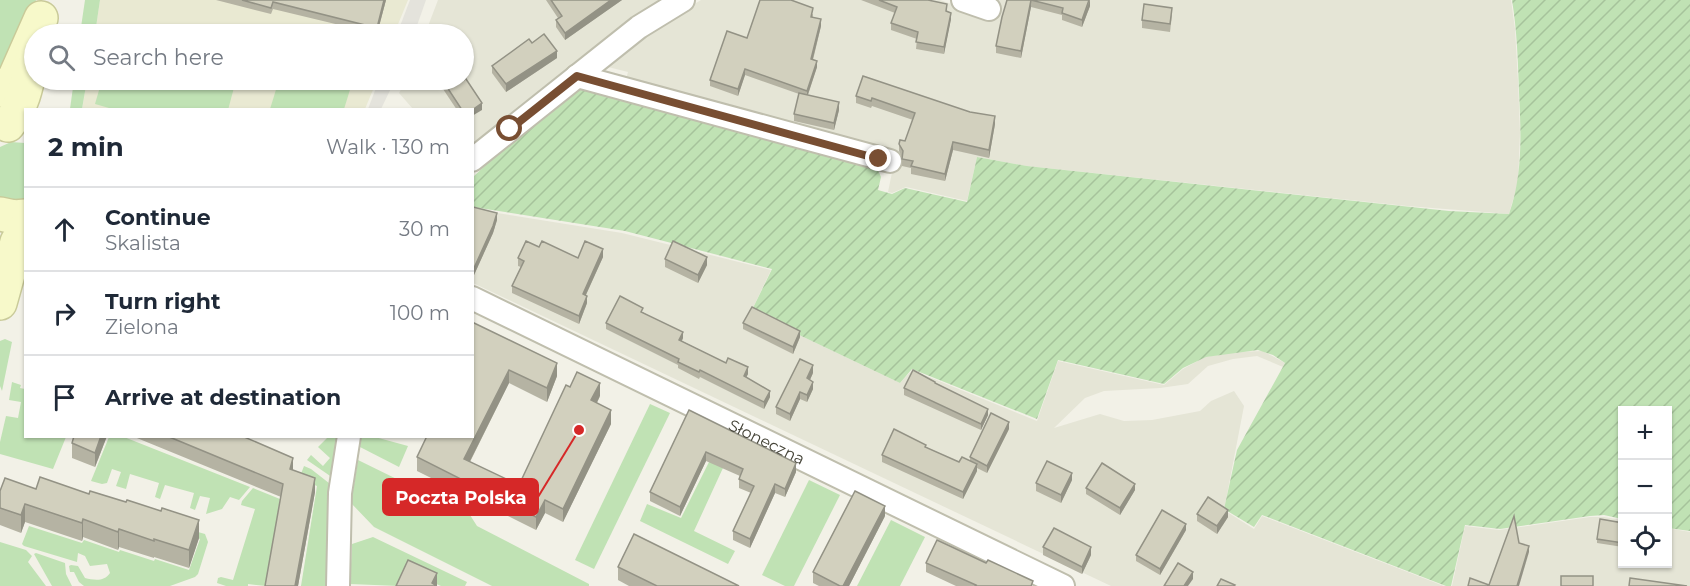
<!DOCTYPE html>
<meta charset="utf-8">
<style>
:root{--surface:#fff;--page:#f6f6f7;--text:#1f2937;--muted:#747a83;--line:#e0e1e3}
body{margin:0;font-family:Montserrat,sans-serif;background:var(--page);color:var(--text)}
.controls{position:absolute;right:18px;bottom:18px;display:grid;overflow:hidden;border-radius:0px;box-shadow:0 2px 4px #0004}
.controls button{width:54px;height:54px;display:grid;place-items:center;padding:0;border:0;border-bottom:2px solid var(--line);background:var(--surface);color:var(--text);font:30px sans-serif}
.stop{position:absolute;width:18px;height:18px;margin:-14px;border:4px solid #784e32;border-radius:50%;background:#fff}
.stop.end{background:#784e32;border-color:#fff;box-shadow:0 2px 6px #0008}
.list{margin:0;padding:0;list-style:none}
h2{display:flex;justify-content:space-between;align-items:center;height:78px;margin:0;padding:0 24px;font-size:26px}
h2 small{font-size:20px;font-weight:400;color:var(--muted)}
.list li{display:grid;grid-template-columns:39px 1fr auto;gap:18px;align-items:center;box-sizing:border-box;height:84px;padding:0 24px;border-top:2px solid var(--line)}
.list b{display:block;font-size:22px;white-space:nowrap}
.list p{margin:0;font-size:20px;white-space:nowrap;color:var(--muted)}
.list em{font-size:20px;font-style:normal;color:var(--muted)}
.icon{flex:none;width:33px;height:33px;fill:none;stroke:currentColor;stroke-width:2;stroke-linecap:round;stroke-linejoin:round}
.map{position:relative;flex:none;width:1690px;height:586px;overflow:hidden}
.search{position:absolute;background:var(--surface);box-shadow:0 2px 4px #0004;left:24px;top:24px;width:450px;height:66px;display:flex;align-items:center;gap:15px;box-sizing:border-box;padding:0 21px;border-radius:33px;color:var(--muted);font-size:22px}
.panel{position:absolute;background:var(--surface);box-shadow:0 2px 4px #0004;left:24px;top:108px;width:450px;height:330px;border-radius:0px}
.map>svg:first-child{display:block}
.residential{fill:#e5e5d6}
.industrial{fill:#e4e3dc}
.education{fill:#e9e9d2}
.grass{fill:#c0e2b4}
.garden{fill:url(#garden-furrows)}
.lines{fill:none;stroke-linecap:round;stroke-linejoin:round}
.street-casing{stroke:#bfbead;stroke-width:26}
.secondary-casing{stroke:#c9ca99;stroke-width:36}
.street{stroke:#fff;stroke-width:22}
.secondary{stroke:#f7f9ca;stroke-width:33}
.wall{fill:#b5b3a3}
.shaded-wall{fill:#939285}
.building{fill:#d2d0be;stroke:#939285;stroke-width:1.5}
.route{stroke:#784e32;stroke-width:8}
.labels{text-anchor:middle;stroke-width:4.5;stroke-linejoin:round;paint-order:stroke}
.street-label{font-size:16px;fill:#444337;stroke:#fff}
.leader{fill:none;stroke:#d62828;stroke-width:2}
.callout-dot{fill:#d62828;stroke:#fff;stroke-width:2}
.callout{fill:#d62828;stroke:#d62828;stroke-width:2}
.callout-label{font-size:18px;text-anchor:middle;font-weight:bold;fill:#fff}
</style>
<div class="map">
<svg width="1690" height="586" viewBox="0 0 1690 586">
<defs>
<pattern id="garden-furrows" width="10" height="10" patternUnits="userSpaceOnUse" patternTransform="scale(1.5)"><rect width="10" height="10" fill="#c0e2b4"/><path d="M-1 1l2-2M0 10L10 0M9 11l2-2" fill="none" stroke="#a6c39b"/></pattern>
</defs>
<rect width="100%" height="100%" fill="#f2f1e7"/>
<g class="residential">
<polygon points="438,0 663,0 627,22 473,143 472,110 413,109 399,93 406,80 464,80 464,34 425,34"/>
<polygon points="701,0 940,0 971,11 991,0 1511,0 1515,29 1518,81 1520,133 1518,182 1509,214 1407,206 1027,166 977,157 967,201 906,187 892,193 888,192 895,158 625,83 628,72 604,66 643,36"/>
<polygon points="472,209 622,233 771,270 751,312 900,383 912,370 1037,421 1058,361 1164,385 1183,369 1205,357 1235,352 1263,351 1285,363 1283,367 1257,356 1233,359 1208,366 1188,384 1160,388 1104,391 1085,398 1054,428 1100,414 1124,421 1152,420 1200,411 1211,401 1234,391 1244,406 1224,510 1254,529 1262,516 1444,586 1111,586 473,283"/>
<polygon points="1590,517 1604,517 1622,520 1622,564 1668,564 1668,528 1690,532 1690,586 1452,586 1465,526 1499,530"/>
</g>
<g class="industrial">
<polygon points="410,0 426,0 414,34 397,34"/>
<polygon points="379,80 395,80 381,109 368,109"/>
</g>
<g class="education">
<polygon points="100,0 408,0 394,34 95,34"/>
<polygon points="87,80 377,80 365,109 82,110"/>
</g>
<g class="grass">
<polygon points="0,0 36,0 21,48 0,83"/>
<polygon points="85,0 100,0 95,34 80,34"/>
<polygon points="74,80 87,80 82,109 70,109"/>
<polygon points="102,80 236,80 228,110 116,110 95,104"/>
<polygon points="279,80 353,80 344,109 270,109"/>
<polygon points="11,142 25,143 25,204 0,200 0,147"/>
<polygon points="5,339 12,342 2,391 0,386 0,341"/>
<polygon points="12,382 21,385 20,388 25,389 26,436 66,437 53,469 0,454 0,442 6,416 18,418 21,402 9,400"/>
<polygon points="650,404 670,413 594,569 575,560"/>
<polygon points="124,436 124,437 250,487 239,500 230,497 222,509 206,514 210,498 200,496 195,510 190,508 194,493 165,485 160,499 155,497 159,483 130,474 126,489 116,486 121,472 112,469 107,483 102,484 91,481 109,437"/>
<polygon points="361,436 375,437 408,446 399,467 360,447"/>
<polygon points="328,437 342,437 336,480 307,460 311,455 323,466 330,458 318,447"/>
<polygon points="721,438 734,444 694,531 735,551 728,564 640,521 647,504 681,518"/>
<polygon points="358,460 470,515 477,526 589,584 589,586 492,586 374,527 351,503"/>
<polygon points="304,466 311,469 334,487 331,586 301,586 317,486 299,479"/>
<polygon points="809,480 840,495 794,586 785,586 762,575"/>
<polygon points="253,488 280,499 266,586 248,584 248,586 226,586 217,583 218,578 221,577 233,580 255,509 241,505 242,501"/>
<polygon points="891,520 925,537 900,586 857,586"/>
<path d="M29,526L82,543L84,540L119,552L120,550L154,561L155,559L189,570L200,539L191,534V530L205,534L208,542L198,574L195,577L170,586H84L79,582L74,572H70L69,566L71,565L78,566L85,578C94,580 104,582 110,573L107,564L90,566L85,556L78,553L77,562L24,546L22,544Z"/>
<polygon points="373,537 467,582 465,586 441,586 407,571 399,586 350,584 352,544"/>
<polygon points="0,542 26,550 32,556 28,562 46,586 0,586"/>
<polygon points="36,553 65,563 66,574 72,586 52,586 34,554"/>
</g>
<path class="garden" d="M1512,0H1690V531L1668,528V410H1622V519L1604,515L1590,516L1500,529L1465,525L1451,586H1446L1262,515L1254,527L1224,509L1237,450L1285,363L1273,355L1258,350L1206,357L1183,368L1164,384L1058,360L1037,419L912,369L900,383L751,312L772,269L625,231L473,207V177L521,132L575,87L877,168L881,177L878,190L892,194L905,188L967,202L977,157L1027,166L1449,211L1509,214C1523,174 1521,134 1519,92C1518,61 1517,31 1512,0Z"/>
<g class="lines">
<g class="street-casing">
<g id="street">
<polyline points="963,0 989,9"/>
<polyline points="577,76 890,161"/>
<polyline points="472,160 639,27 683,0"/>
<path id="s1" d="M472,298L1063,586"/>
<polyline points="338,586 340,493 349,436"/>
</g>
</g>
<g class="secondary-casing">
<g id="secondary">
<polyline points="0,90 14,79 41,18"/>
<path d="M8,125C23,106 27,84 32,60"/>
<polyline points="0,214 14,217 26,216"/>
<polyline points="0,303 17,242 26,227"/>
</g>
</g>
<use href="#street" class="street"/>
<use href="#secondary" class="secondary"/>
</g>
<g class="wall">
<polygon points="216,0 386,0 377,34 273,9 271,14"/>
<polygon points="546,0 622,0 565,40 556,27 556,20 558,18"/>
<polygon points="861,0 928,0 947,12 951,19 944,54 916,49 917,39 891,30 891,23 895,13"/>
<polygon points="1007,0 1090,0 1090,6 1082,27 1062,20 1062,15 1031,7 1021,58 996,53 996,46"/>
<polygon points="813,14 813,17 821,26 813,60 817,67 808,95 839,110 834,130 794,121 794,114 799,94 745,75 738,96 710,86 710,80 747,38"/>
<polygon points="1172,15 1170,32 1142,28 1142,20"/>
<polygon points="557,58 506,92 492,73 492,66"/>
<polygon points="863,76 995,124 989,158 953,150 945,181 911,174 911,168 902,166 902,157 899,151 899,144 905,141 913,120 872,106 871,108 856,103 856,96"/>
<polygon points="443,81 482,110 457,110 443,89"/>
<polygon points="472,209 497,220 493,233 474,275 472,274"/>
<polygon points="539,247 578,258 603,257 586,295 587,303 579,324 512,293 512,286 521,267 518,266 518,258"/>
<polygon points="665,259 707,265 698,283 665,267"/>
<polygon points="643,312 683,338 682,341 748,374 746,377 770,397 764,409 700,377 699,379 678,368 678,365 606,329 606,323"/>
<polygon points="472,322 557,376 547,402 509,383 470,462 519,485 600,396 597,403 611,424 563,522 545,513 536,530 417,471 417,457 472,436"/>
<polygon points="743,323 800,337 793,354 743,329"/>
<polygon points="813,373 810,380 813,389 807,402 800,399 790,421 776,414 776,407"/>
<polygon points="935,383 988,415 981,430 904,395 904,388"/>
<polygon points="689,410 796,472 785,497 775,493 750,548 733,540 733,531 751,493 739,488 739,479 740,476 706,461 680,516 650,501 650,492"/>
<polygon points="1009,429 987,473 977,468 977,471 963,499 882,462 882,455 926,447 959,462 970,461 970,457"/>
<polygon points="107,436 95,467 72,458 72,443"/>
<polygon points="132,436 242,436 293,471 315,492 298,586 265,586 281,497"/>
<polygon points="1072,480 1061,503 1036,491 1036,483"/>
<polygon points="1086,488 1135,490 1120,515 1086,494"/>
<polygon points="36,489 199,538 189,568 154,557 154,558 119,547 118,550 83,537 82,541 25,522 21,533 0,525 0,491"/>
<polygon points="1197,514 1228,517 1217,534 1197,521"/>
<polygon points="885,516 849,586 819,586 813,583 813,572"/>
<polygon points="1623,523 1623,547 1597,543 1597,539"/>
<polygon points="1186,530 1160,575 1136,561 1136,555"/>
<polygon points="1043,547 1091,555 1082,574 1043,555"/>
<polygon points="926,563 986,563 1031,586 956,586 926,572"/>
<polygon points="618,567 739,586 629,586 618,580"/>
</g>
<g class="shaded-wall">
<polygon points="384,0 386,0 377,34 377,28"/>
<polygon points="611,0 622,0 565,40 565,33"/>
<polygon points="1031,0 1031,7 1021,58 1021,51"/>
<polygon points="1090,0 1090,6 1082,27 1082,20"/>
<polygon points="951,13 951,19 944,54 944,47"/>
<polygon points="821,19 821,26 811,66 811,59"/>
<polygon points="557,51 557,58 506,92 506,84"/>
<polygon points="817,61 817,67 807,97 807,91"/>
<polygon points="745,69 745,75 738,96 738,89"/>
<polygon points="839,102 839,110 834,130 834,123"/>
<polygon points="482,103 482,110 472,116 472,110"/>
<polygon points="995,116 995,124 989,158 989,150"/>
<polygon points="953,142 953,150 945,181 945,174"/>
<polygon points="497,213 497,220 493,233 474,275 474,268"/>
<polygon points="603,249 603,257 583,301 583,294"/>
<polygon points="707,257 707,265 698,283 698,275"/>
<polygon points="587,296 587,303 579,324 579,316"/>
<polygon points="800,331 800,337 793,354 793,347"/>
<polygon points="683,332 683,338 679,346 679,340"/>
<polygon points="557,363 557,376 547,402 547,388"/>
<polygon points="813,365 813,373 807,386 807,378"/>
<polygon points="748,367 748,374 744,382 744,376"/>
<polygon points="509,370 509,383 464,473 464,459"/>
<polygon points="813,382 813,389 807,402 807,395"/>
<polygon points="600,383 600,396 591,414 591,400"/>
<polygon points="770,391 770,397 764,409 764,402"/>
<polygon points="800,392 800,399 790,421 790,414"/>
<polygon points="988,409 988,415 981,430 981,424"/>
<polygon points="611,410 611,424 563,522 563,509"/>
<polygon points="1009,422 1009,429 987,473 987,466"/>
<polygon points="101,436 107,436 95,467 95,453"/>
<polygon points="706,452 706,461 680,516 680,507"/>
<polygon points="293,458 293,472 290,469"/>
<polygon points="796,463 796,472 785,497 785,489"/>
<polygon points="977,464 977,471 963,499 963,492"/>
<polygon points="1072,473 1072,480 1061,503 1061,495"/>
<polygon points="315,478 315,492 298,586 295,586"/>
<polygon points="775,484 775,493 750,548 750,539"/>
<polygon points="1135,484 1135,490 1120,515 1120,508"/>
<polygon points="545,500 545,513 536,530 536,517"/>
<polygon points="25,504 25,522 21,533 21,515"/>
<polygon points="885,506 885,516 849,586 843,586"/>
<polygon points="1228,510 1228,517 1217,534 1217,526"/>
<polygon points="83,519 83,537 82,541 82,523"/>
<polygon points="199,520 199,538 189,568 189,550"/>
<polygon points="1186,524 1186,530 1160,575 1160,569"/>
<polygon points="119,529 119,547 118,550 118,532"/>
<polygon points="1529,546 1529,552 1519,586 1517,586"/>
<polygon points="1091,547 1091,555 1082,574 1082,567"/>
<polygon points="1193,572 1193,579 1188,586 1184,586"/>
<polygon points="437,573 437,586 432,586 432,583"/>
</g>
<g class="building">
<polygon points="242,0 384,0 377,28 273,2 271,8"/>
<polygon points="551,0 611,0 565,33 556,20 562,16"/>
<polygon points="760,0 791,0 813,8 811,17 821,19 811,59 817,61 807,91 745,69 738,89 710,80 727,31 747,38"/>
<polygon points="879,0 928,0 947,4 946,11 951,13 944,47 916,42 918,32 891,23 897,7"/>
<polygon points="1007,0 1089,0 1082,20 1062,13 1063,8 1031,0 1021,51 996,46 1002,17"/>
<polygon points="1144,4 1172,8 1170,24 1142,20"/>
<polygon points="544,34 557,51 506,84 492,66 529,39 532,43"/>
<polygon points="464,76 482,103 472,110 462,110 443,81 445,80 464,80"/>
<polygon points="863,76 970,112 995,116 989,150 953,142 945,174 911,166 913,161 902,159 903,151 899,144 900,140 905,141 915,113 872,98 871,101 856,96"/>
<polygon points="799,93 839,102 834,123 794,114"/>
<polygon points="473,207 497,213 493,226 474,268 472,268"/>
<polygon points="526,241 539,247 542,241 578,258 585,241 603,249 583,294 587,296 579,316 512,286 524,261 518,258"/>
<polygon points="673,241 707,257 698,275 665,259"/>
<polygon points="620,296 643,308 641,312 683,332 679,340 726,363 728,358 748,367 744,376 770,391 764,402 700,370 699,372 678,362 679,359 606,323"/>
<polygon points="752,307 800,331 793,347 743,323"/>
<polygon points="472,322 557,363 547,388 509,370 464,459 519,485 566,385 570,387 577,372 600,383 591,400 611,410 563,509 545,500 536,517 417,457 427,436 472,436"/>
<polygon points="800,359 813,365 807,378 813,382 807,395 800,392 790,414 776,407"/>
<polygon points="913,370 935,382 935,383 988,409 981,424 904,388"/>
<polygon points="689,410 796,463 785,489 775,484 750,539 733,531 754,486 739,479 743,469 706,452 680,507 650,492"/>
<polygon points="991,413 1009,422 987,466 970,457"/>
<polygon points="894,429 926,445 925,447 959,462 962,457 977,464 963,492 882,455"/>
<polygon points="74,436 101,436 95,453 72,443"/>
<polygon points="167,436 242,436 293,458 290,469 315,478 295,586 265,586 283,484"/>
<polygon points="1047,461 1072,473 1061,495 1036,483"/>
<polygon points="1102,463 1135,484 1120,508 1086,488"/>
<polygon points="40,477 89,494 90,491 126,502 127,500 161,511 162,508 199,520 189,550 154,539 154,541 119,529 118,532 83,519 82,523 25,504 21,515 0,508 0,491 5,478 36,489"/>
<polygon points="855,491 885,506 843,586 840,586 813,572"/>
<polygon points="1208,497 1228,510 1217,526 1197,514"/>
<polygon points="1162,510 1186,524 1160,569 1136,555"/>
<polygon points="1514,516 1519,543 1529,546 1517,586 1468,586 1470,578 1489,585"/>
<polygon points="1600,519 1623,523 1623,543 1597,539"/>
<polygon points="1054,528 1091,547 1082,567 1043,547"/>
<polygon points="634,534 739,586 657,586 618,567"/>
<polygon points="937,540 986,563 988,560 1033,581 1031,586 975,586 976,585 926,563"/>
<polygon points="408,560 437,573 432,583 435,585 435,586 396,586"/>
<polygon points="1178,563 1193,572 1184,586 1164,586"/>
<rect x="1561" y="576" width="32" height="10"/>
<polygon points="1630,578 1687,586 1629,586"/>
<polygon points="1221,579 1235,585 1234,586 1217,586"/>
</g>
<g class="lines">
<polyline class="route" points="510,129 577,76 879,159"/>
</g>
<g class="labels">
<g class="street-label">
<text dy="6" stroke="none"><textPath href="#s1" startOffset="328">Słoneczna</textPath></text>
</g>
</g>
<path class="leader" d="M579 430L538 497"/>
<circle class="callout-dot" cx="579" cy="430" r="6"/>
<rect class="callout" x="383" y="479" width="155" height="36" rx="6"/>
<g class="callout-label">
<text x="461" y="504">Poczta Polska</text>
</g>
</svg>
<div class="controls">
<button>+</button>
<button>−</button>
<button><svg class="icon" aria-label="locate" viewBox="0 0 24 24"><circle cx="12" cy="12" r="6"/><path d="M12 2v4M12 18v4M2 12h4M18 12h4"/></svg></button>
</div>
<div class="stop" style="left:510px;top:129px"></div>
<div class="stop end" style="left:879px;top:159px"></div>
<div class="search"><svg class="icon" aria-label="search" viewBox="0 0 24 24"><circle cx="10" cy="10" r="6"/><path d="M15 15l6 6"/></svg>Search here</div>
<section class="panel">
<h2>2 min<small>Walk · 130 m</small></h2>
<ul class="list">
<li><svg class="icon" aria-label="ahead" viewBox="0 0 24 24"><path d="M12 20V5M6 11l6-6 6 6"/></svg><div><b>Continue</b><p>Skalista</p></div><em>30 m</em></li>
<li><svg class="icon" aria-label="right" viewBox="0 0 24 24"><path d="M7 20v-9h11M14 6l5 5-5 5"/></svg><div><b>Turn right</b><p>Zielona</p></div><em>100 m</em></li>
<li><svg class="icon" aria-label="arrive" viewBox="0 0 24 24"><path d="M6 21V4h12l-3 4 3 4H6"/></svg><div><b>Arrive at destination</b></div></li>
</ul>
</section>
</div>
